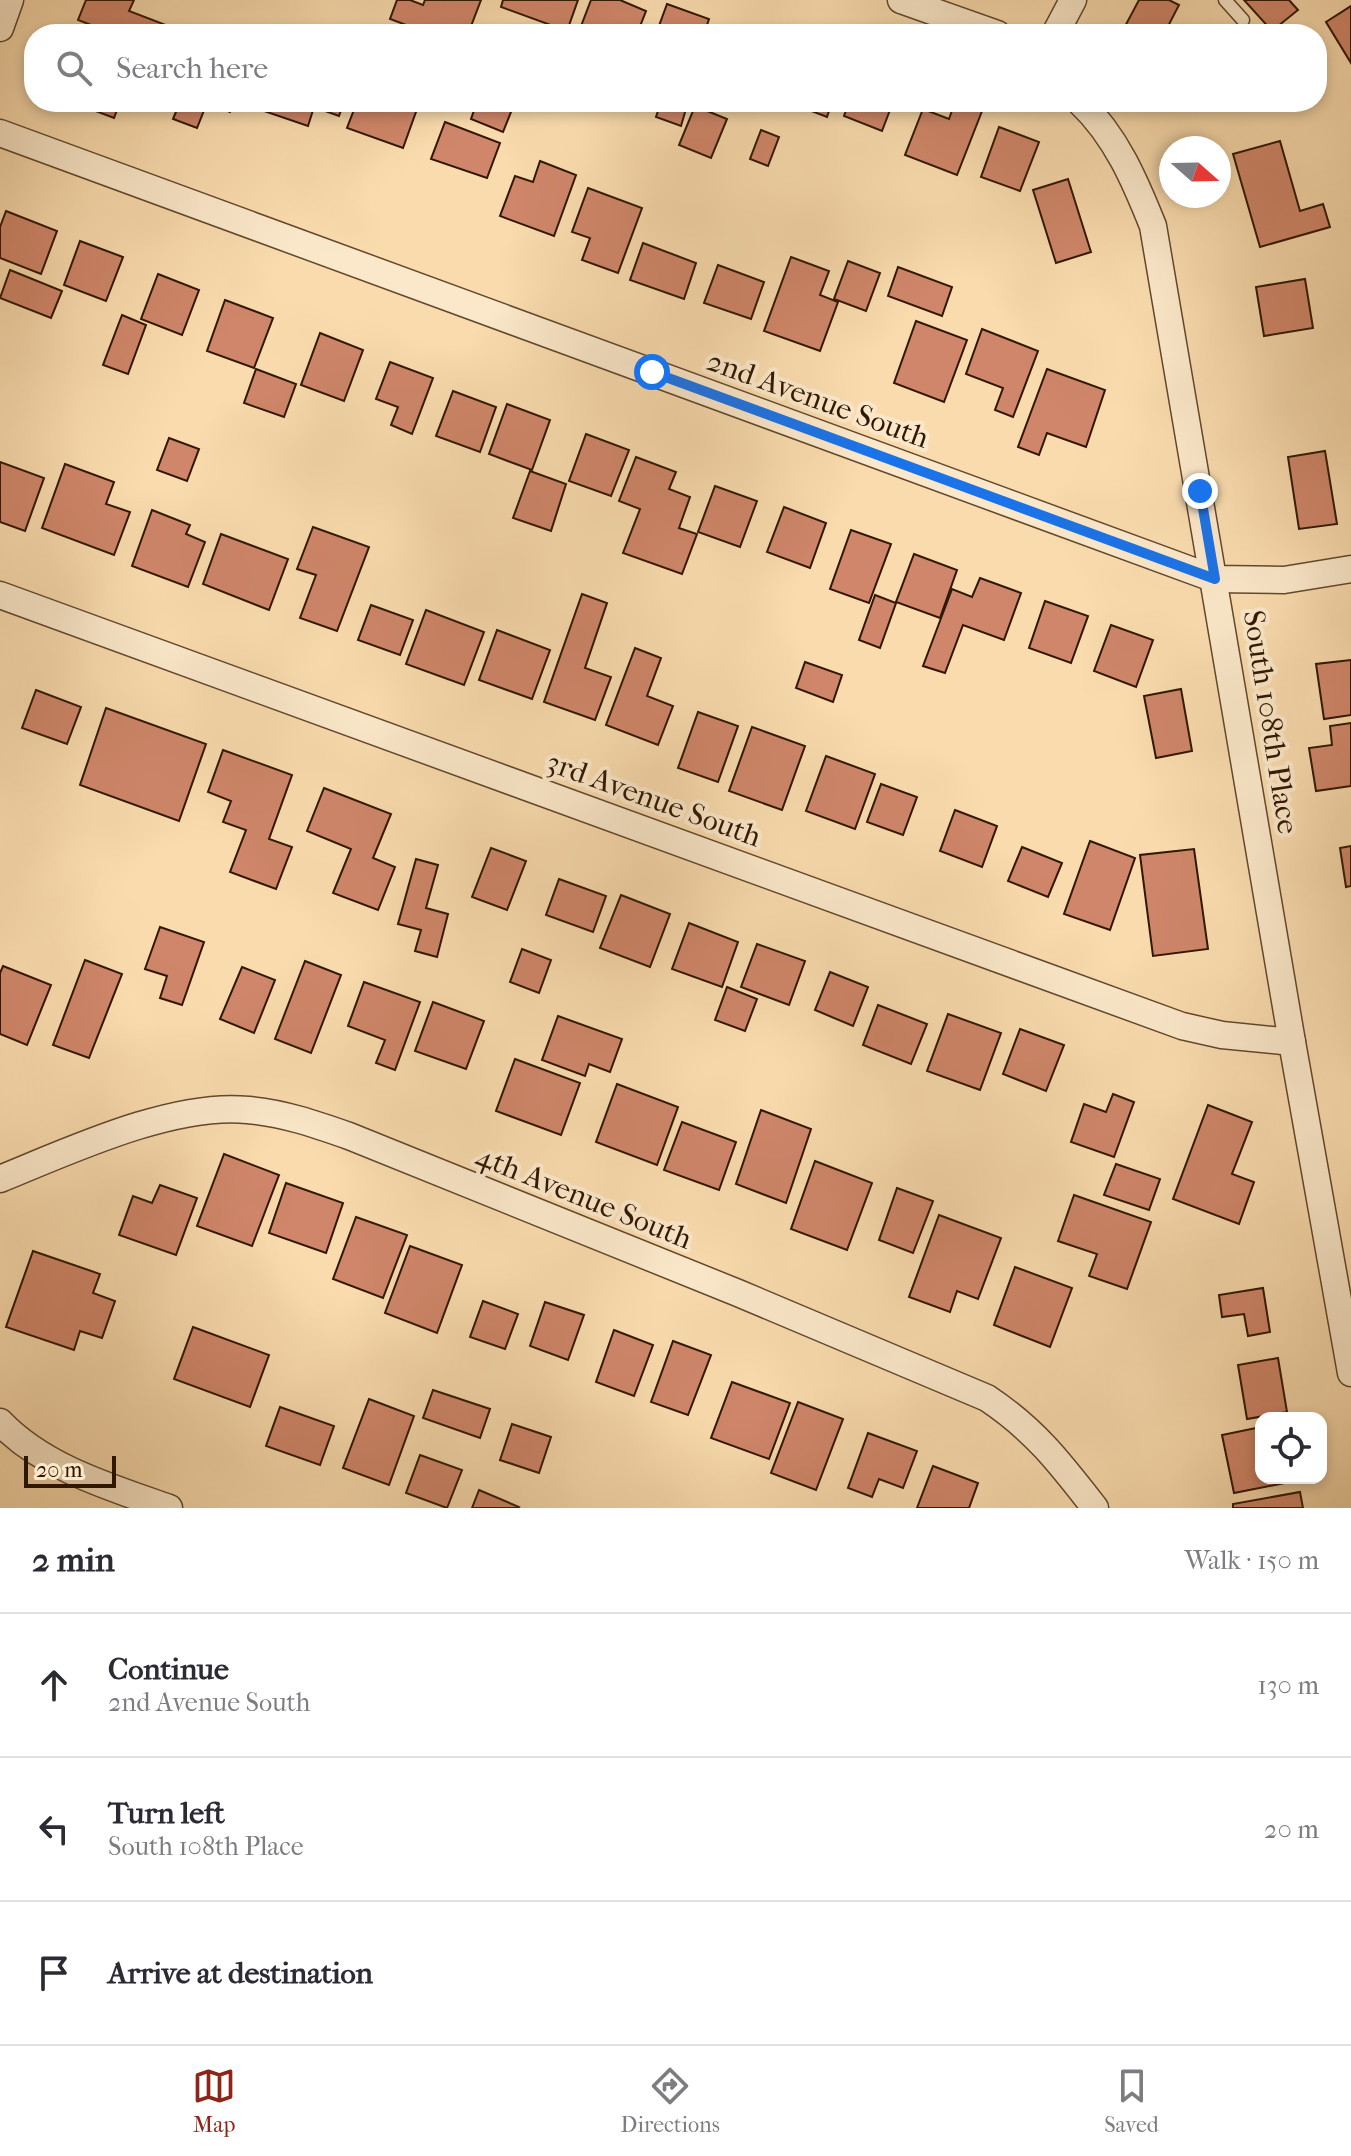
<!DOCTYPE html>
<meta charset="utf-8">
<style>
:root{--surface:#fff;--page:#f7f7f7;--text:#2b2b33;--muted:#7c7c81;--line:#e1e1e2;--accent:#8f2418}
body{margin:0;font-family:"IM FELL French Canon",serif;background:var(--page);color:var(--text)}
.controls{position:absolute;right:24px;bottom:24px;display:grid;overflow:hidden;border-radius:16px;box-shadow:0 4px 12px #0003}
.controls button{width:72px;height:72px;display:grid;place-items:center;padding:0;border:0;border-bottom:2px solid var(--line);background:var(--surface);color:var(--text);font:40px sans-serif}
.compass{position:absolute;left:1159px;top:136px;width:72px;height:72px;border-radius:50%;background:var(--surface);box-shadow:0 4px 12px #0003;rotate:110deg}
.scale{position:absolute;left:24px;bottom:20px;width:92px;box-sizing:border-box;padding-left:8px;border:4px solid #301700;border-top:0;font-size:22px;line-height:28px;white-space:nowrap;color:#301700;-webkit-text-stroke:6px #fbe8ca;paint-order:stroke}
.stop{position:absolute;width:24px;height:24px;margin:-18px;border:6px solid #1a73e8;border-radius:50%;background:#fff}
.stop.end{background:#1a73e8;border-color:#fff;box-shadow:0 2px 8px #0008}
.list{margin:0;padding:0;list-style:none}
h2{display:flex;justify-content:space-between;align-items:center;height:104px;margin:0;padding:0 32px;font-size:34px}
h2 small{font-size:26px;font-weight:400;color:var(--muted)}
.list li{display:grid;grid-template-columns:52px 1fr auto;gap:24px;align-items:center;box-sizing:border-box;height:144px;padding:0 32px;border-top:2px solid var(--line)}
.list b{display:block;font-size:30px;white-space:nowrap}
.list p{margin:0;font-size:26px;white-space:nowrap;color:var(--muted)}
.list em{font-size:26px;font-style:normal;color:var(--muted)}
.icon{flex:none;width:44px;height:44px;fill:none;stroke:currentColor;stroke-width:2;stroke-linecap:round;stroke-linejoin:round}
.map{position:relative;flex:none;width:1351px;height:1508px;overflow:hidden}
.search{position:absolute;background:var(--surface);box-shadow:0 4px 12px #0003;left:24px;right:24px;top:24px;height:88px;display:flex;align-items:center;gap:20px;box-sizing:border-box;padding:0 28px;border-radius:32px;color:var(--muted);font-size:30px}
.sheet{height:536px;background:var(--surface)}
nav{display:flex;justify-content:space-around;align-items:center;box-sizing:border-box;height:112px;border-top:2px solid var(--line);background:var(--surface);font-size:22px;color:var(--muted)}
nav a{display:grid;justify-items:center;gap:4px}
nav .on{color:var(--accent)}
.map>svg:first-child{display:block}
.building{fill:#cf866a;stroke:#301700;stroke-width:2}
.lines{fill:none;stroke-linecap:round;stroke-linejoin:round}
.lane-casing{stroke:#62482c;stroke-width:15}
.street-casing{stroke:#62482c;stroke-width:29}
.lane{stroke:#fbe8ca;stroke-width:12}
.street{stroke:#fbe8ca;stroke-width:26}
.route{stroke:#1a73e8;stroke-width:10}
.labels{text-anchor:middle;stroke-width:8;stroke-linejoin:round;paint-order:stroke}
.street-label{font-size:30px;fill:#301700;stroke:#fbe8ca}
</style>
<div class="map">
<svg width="1351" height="1508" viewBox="0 0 1351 1508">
<rect width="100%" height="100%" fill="#f9dbae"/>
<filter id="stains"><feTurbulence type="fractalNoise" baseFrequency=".0025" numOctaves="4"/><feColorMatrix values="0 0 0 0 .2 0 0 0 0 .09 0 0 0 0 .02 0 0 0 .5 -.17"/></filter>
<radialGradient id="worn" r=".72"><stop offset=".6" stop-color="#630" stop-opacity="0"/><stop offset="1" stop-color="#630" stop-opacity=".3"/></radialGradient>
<g class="building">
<polygon points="86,0 134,0 129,11 171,27 168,34 114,34 78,20"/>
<polygon points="397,0 410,0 423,5 425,0 481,0 468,34 430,34 390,19"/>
<polygon points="503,0 578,0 567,31 501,7"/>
<polygon points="591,0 620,0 646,11 637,34 578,34"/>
<polygon points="1139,0 1169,0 1179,5 1164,34 1131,34 1123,30"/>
<polygon points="1244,0 1289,0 1298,10 1272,31"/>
<polygon points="667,4 709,19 704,34 656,34"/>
<polygon points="1351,6 1351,63 1326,22"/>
<polygon points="72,102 120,102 114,118"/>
<polygon points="180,102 234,102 230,112 207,103 197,128 173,119"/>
<polygon points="261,102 344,102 339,116 314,107 308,126 258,109"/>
<polygon points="357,102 399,102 417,109 403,148 347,128"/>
<polygon points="477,102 515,102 503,132 471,119"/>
<polygon points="661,102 688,102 681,126 656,117"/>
<polygon points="788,102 832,102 827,117"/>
<polygon points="849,102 893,102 882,131 844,116"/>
<polygon points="955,102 973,102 984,106 957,175 905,155 923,109 949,119"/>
<polygon points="695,106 727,119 711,158 679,145"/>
<polygon points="445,122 500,143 487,178 431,159"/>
<polygon points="999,127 1039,142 1020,191 981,177"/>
<polygon points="761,130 779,137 768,166 750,159"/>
<polygon points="1280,141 1300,211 1323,204 1330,227 1260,247 1233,154"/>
<polygon points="540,161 576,175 554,236 500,216 515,176 533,182"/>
<polygon points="1068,179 1091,252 1056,263 1033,190"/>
<polygon points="588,188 642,208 618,273 582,260 590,238 572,232"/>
<polygon points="6,211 57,231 41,274 0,258 0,227"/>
<polygon points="80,241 123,257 106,301 64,285"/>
<polygon points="643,243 696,263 684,299 630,280"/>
<polygon points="791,257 829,271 820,295 838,302 820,351 764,331"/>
<polygon points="848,261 880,273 866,311 834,299"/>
<polygon points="718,265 764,282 751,319 704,303"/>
<polygon points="898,267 952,287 942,316 888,296"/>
<polygon points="10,270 62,291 51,318 0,298"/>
<polygon points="158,274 199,290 182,335 141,319"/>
<polygon points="1305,279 1313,328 1264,336 1256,287"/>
<polygon points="225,300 273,318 254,368 207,351"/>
<polygon points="122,315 146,325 128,374 103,365"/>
<polygon points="916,321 967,340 944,402 894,383"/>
<polygon points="982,329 1038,351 1013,417 995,410 1003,388 966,374"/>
<polygon points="320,333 363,350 344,401 301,385"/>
<polygon points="390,362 433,378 412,434 391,425 398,407 376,399"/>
<polygon points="256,369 296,384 284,417 244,403"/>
<polygon points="1047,369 1105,390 1086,447 1047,433 1039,455 1018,447"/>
<polygon points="453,391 496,407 480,452 436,436"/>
<polygon points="507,404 550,420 532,470 489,454"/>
<polygon points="586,434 629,450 611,496 569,481"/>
<polygon points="169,438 199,449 187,481 157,470"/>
<polygon points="1325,451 1337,524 1299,529 1288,457"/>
<polygon points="636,457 676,472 669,489 690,497 679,528 697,534 682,574 623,553 640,509 619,501"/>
<polygon points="0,462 44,478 25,531 0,522"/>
<polygon points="65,464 114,482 106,504 130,512 114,555 42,528"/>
<polygon points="530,471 566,484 551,531 513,518"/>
<polygon points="715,486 757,501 740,547 698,532"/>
<polygon points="784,507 826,523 810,568 767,552"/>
<polygon points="152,510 190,525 186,534 205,542 188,587 132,566"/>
<polygon points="313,527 369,547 337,631 300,618 316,575 297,569"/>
<polygon points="851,530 891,544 869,603 830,589"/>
<polygon points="221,534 288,559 269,610 203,584"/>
<polygon points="914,554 957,570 940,618 896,602"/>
<polygon points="980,578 1021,593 1004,640 963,625 945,673 923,666 952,589 972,597"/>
<polygon points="582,594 607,603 585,668 611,677 595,720 544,702"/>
<polygon points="875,595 896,603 880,648 859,640"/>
<polygon points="1045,601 1088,616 1071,663 1029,648"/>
<polygon points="371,605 413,620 400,655 358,640"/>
<polygon points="426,610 484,632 464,685 406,664"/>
<polygon points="1111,625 1153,640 1136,687 1094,671"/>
<polygon points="497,630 550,650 532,699 479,680"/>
<polygon points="635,648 661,658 647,696 673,706 658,745 606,725"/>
<polygon points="1351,660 1351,715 1324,719 1316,664"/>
<polygon points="805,662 842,675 833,702 796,688"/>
<polygon points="1181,689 1192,751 1156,758 1144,696"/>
<polygon points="36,690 81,707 67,744 22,728"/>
<polygon points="106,708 206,744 179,821 80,785"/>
<polygon points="698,712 738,726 718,782 678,768"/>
<polygon points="1351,723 1351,786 1316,791 1309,748 1332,745 1330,726"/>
<polygon points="752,727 805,746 782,810 729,791"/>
<polygon points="223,750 292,775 269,839 292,847 276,889 230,872 246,830 223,822 231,801 208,792"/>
<polygon points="826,756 875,774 855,829 806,811"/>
<polygon points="881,784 917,797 903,835 867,822"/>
<polygon points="324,788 391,814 373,858 395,867 378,910 333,893 351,849 307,831"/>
<polygon points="955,810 997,826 982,867 940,851"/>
<polygon points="1090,841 1135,858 1110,930 1064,914"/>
<polygon points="1351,846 1351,886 1346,887 1340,848"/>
<polygon points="1022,847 1062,863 1048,897 1008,881"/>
<polygon points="491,848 526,861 507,910 472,897"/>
<polygon points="1194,849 1208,949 1153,956 1140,855"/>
<polygon points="416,859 438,865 426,908 448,914 437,957 415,951 421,930 398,924"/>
<polygon points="559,879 606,896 593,932 546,915"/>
<polygon points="621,895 670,914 650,967 600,948"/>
<polygon points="689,923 738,942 722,987 672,969"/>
<polygon points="160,927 204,942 182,1005 160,998 167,976 145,969"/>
<polygon points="757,944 805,961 789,1005 741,987"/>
<polygon points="522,949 551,960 539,993 510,982"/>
<polygon points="85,960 122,974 89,1058 53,1045"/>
<polygon points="305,961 341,975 311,1053 275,1039"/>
<polygon points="3,966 51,985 27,1045 0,1034 0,973"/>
<polygon points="242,967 275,980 254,1033 220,1019"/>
<polygon points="830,972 868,987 853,1026 815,1010"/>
<polygon points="364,982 420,1002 395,1070 376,1063 385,1040 348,1026"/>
<polygon points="727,987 757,999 745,1031 715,1020"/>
<polygon points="433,1002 484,1021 466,1069 415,1051"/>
<polygon points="878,1005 927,1024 911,1064 863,1045"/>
<polygon points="948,1014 1001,1033 980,1090 927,1071"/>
<polygon points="558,1016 622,1039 610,1072 589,1064 585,1076 542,1060"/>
<polygon points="1020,1029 1064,1045 1046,1091 1003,1074"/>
<polygon points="515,1059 580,1083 561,1135 496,1111"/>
<polygon points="617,1084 678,1107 657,1165 596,1142"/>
<polygon points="1113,1094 1134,1102 1114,1157 1071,1142 1084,1104 1106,1112"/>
<polygon points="1208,1105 1252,1122 1232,1174 1254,1182 1239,1224 1173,1199"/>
<polygon points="761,1110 811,1129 786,1203 736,1184"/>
<polygon points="682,1122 736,1142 719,1190 664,1170"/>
<polygon points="224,1154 279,1175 252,1246 197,1226"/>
<polygon points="815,1161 872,1183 847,1250 791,1229"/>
<polygon points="1116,1164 1160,1179 1149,1210 1104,1195"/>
<polygon points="286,1183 343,1203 326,1253 269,1233"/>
<polygon points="160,1185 197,1198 176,1255 119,1235 133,1196 152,1203"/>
<polygon points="897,1188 933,1201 913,1253 879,1240"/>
<polygon points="1074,1195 1151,1222 1127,1289 1089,1276 1097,1254 1058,1241"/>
<polygon points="939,1215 1001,1238 978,1299 957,1291 950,1312 909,1297"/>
<polygon points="356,1217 407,1235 383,1298 333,1279"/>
<polygon points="410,1246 462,1265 437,1333 385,1313"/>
<polygon points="33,1251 100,1274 93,1293 115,1301 102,1338 80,1331 74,1350 6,1327"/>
<polygon points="1015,1267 1072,1288 1050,1347 994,1325"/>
<polygon points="1263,1288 1270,1332 1248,1336 1244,1314 1222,1317 1219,1295"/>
<polygon points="483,1301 518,1314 505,1349 470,1337"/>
<polygon points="545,1302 584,1315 568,1360 530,1346"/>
<polygon points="193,1327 269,1355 250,1407 174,1379"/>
<polygon points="614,1330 653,1345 634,1396 596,1382"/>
<polygon points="673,1341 711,1355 688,1415 651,1402"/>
<polygon points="1278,1358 1287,1412 1247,1419 1238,1365"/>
<polygon points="732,1382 790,1403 769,1459 711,1438"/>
<polygon points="433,1390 490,1409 480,1438 423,1418"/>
<polygon points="369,1399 414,1416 389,1485 343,1468"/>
<polygon points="798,1402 843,1419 816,1490 771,1473"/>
<polygon points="280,1407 334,1426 320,1465 266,1446"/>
<polygon points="512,1424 551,1437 539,1473 500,1460"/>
<polygon points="1261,1427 1261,1478 1289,1478 1290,1482 1234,1493 1222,1435"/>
<polygon points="868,1433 917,1451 903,1488 879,1479 872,1497 848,1488"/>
<polygon points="420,1455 462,1470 447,1508 406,1493"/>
<polygon points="933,1466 978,1483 969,1508 917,1508"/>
<polygon points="479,1490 519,1507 518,1508 472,1508"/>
<polygon points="1300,1492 1303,1508 1233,1508 1233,1504"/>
</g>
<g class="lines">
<g class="lane-casing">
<polyline id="lane" points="1225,0 1243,20"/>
</g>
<g class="street-casing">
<g id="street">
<polyline points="901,0 997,34"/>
<polyline points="0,28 10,0"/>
<polyline points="1055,34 1073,0"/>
<path d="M1080,102C1116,136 1135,181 1153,226L1292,1042L1351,1373"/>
<polyline points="0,133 1215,579 1284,580 1351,569"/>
<polyline points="0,595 1182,1026 1222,1035 1292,1042"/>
<path d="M0,1179C69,1151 173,1102 248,1110C283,1113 315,1124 349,1136L738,1293L987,1398C1035,1430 1060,1463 1095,1508"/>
<path d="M0,1422C44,1468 110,1487 169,1508"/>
</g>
</g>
<use href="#lane" class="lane"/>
<use href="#street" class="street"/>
</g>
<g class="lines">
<polyline class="route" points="652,372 1215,579 1200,491"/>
</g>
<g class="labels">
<g class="street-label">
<text transform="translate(818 399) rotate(20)" y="10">2nd Avenue South</text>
<text transform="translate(1271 722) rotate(81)" y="10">South 108th Place</text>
<text transform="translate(654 799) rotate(20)" y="10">3rd Avenue South</text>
<text transform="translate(584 1197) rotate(22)" y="10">4th Avenue South</text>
</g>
</g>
<rect width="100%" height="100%" filter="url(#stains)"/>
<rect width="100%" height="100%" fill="url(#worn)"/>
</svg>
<div class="controls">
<button><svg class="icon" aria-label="locate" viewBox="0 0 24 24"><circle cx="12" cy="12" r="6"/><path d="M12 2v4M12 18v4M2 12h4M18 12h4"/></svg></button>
</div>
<svg class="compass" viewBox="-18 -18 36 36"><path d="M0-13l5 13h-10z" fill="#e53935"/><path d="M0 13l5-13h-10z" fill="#7c7c81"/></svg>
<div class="scale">20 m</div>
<div class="stop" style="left:652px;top:372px"></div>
<div class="stop end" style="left:1200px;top:491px"></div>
<div class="search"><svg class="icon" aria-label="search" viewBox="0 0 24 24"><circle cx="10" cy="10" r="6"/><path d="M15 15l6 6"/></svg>Search here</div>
</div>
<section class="sheet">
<h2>2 min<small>Walk · 150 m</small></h2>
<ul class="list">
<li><svg class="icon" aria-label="ahead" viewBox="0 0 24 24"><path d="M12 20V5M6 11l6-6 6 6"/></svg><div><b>Continue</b><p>2nd Avenue South</p></div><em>130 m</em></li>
<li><svg class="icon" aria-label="left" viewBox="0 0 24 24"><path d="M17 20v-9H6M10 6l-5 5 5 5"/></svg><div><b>Turn left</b><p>South 108th Place</p></div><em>20 m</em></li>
<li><svg class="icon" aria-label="arrive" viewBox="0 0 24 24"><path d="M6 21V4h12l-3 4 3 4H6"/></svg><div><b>Arrive at destination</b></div></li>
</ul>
</section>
<nav>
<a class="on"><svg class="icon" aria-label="map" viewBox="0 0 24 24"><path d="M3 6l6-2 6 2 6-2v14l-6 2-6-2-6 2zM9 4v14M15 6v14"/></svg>Map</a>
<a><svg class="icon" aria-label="directions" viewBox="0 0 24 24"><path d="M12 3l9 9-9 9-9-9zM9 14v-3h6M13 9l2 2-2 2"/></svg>Directions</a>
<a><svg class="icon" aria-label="saved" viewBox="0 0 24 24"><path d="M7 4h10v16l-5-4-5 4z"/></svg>Saved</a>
</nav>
